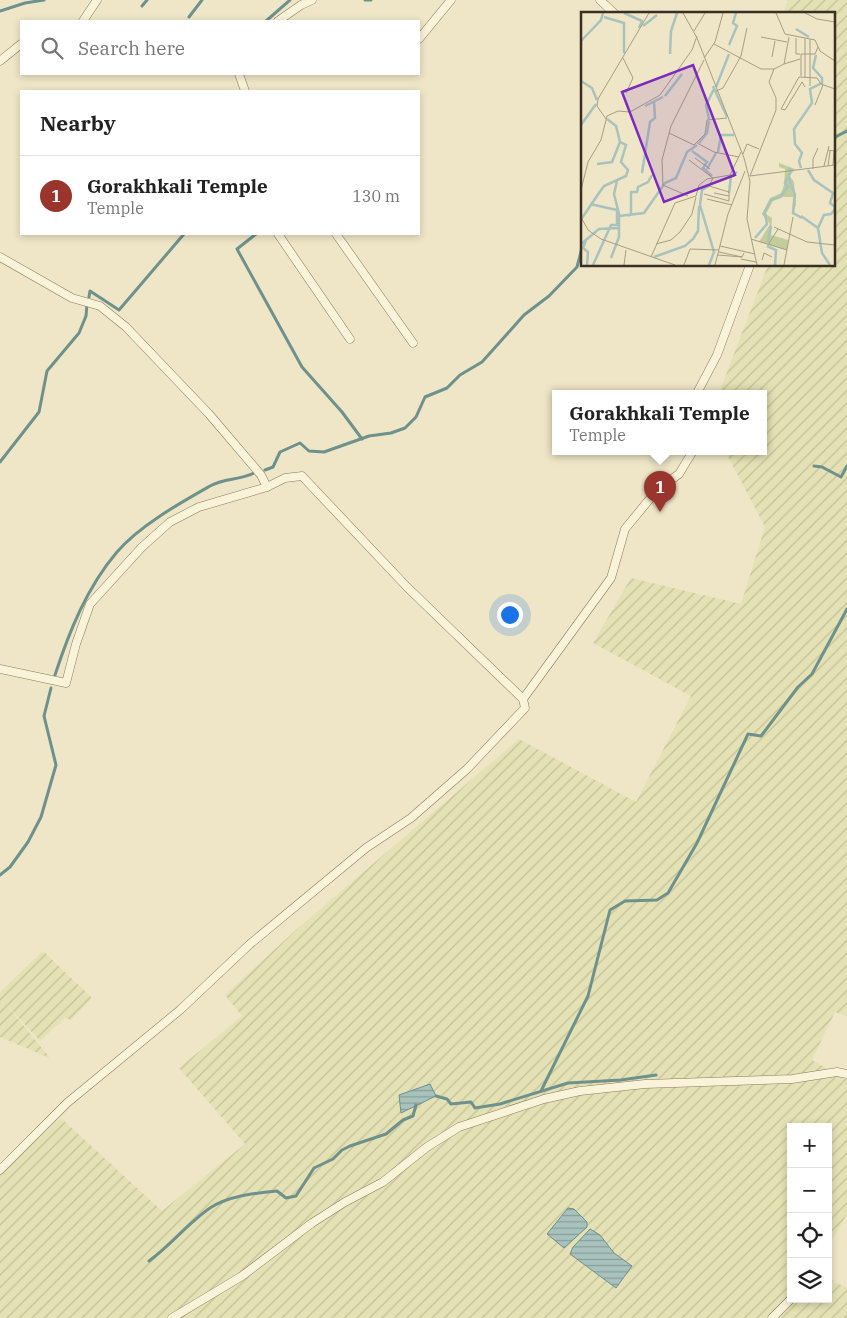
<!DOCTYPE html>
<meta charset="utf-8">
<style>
:root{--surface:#fff;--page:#f6f6f6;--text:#222;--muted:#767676;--line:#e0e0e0;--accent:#99352c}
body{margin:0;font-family:"IBM Plex Serif",serif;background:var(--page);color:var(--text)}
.controls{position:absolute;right:15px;bottom:15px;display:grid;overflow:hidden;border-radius:0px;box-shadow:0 2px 8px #0003}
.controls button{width:45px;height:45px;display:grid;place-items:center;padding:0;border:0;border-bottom:1px solid var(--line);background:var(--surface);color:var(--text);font:25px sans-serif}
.you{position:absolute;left:509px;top:614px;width:18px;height:18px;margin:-12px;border:4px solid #fff;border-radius:50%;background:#1a73e8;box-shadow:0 0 0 8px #1a73e833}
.badge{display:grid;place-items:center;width:32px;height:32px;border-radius:50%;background:var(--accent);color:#fff;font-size:16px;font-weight:700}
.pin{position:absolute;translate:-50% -41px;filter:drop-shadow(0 1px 2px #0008)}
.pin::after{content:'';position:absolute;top:26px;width:18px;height:15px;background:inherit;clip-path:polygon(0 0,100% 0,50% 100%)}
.popup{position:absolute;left:552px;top:390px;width:215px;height:65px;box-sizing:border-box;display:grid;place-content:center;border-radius:0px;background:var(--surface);filter:drop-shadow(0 1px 4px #0005);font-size:16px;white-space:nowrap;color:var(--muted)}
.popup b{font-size:19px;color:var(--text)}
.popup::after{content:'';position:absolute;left:50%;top:100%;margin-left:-10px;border:10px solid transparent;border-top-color:var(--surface)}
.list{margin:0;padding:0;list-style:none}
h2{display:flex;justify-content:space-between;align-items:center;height:65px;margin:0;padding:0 20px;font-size:21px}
h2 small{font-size:16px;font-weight:400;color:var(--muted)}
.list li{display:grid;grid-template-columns:32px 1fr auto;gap:15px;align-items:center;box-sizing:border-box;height:80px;padding:0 20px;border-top:1px solid var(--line)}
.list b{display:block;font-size:19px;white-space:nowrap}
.list p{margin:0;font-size:16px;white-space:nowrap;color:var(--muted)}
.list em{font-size:16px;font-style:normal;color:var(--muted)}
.icon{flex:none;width:28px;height:28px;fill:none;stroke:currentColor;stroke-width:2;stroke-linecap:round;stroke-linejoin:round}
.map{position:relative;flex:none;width:847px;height:1318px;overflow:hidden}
.search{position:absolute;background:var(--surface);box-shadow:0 2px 8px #0003;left:20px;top:20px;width:400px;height:55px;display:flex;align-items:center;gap:12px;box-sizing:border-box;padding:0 18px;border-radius:0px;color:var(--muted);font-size:19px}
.panel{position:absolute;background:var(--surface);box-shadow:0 2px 8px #0003;left:20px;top:90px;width:400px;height:145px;border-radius:0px}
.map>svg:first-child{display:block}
.farmland{fill:url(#farmland-furrows)}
.water{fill:url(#water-rules);stroke:#6e918c}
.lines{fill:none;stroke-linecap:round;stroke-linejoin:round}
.stream{stroke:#6e918c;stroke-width:3}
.street-casing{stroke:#8a795c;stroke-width:9}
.street{stroke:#f9f3da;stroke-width:8}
.inset-river{fill:none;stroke:#a8c2bd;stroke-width:2.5}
.inset-road{fill:none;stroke:#a79d84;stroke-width:1}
.view{fill:#7b2cbf;fill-opacity:0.15;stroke:#7b2cbf;stroke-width:2.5}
.inset-edge{fill:none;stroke:#3a2f20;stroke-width:2.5}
</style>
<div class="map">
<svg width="847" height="1318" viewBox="0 0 847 1318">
<defs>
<pattern id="farmland-furrows" width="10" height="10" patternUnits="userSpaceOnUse" patternTransform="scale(1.25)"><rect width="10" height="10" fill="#e4e1b4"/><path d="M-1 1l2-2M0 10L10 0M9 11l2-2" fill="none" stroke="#c4c19a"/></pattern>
<pattern id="water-rules" width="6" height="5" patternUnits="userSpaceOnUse" patternTransform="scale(1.25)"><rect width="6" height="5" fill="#a8c2bd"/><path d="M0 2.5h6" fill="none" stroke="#8a9e99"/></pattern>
</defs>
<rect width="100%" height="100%" fill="#efe6c7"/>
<g class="farmland">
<polygon points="788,0 847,0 847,1016 835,1012 812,1060 847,1080 847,1214 828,1247 828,1127 791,1127 791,1299 828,1299 828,1278 847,1288 847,1318 0,1318 0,1173 61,1118 162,1211 245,1144 179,1068 242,1016 225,995 298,928 519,739 636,802 691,696 593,643 631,578 741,604 765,527 725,451 764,451 764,393 719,393 768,265 833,265 833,14 783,14"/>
<polygon points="43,951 92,998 71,1020 65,1018 40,1041 5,1003 50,1058 0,1037 0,992"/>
</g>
<g class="water">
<polygon points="430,1084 436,1096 401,1113 399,1095"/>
<polygon points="568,1208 574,1209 587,1222 587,1227 564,1248 547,1234"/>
<polygon points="590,1229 600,1235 614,1253 632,1266 616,1288 570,1254 573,1247"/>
</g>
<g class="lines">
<g class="stream">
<polyline points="365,0 371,0"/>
<polyline points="142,6 147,0"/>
<polyline points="0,11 25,3 44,0"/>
<polyline points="189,17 202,0"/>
<polyline points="266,21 290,0"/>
<polyline points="833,138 847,131"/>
<polyline points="256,234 237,249 302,367 342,412 362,439"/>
<polyline points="89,297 90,291 119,310 184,234"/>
<polyline points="0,462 39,412 47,371 79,333 86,316 87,304"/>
<polyline points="814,466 822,467 841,477 847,466"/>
<polyline points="265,470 273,467 280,452 300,443 309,451 324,452 369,436 391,433 405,428 416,417 425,397 447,388 460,375 482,362 524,315 549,296 577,267 582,248"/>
<path d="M55,675C69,632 87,587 117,552C139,526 180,503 210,486C223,478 241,480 254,473"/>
<polyline points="0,875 10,867 28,842 41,817 56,765 44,716 51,688"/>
<polyline points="541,1091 588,996 610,910 625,901 657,900 668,893 697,843 748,734 761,736 798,687 812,674 847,609"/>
<polyline points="436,1096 447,1099 451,1104 471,1102 475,1108 500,1104 568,1083 621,1080 656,1075"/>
<path d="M149,1261C171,1245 188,1223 210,1208C228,1196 255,1193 277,1191L286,1198L296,1196L314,1168L333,1159L342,1150L350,1146L386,1134L403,1120L413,1116L416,1105"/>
</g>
<g class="street-casing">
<g id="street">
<polyline points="600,0 615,14"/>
<polyline points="83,21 97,0"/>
<polyline points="278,21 301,5 312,0"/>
<polyline points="419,39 451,0"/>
<polyline points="0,61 21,44"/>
<polyline points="239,74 245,91"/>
<polyline points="278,234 350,339"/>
<polyline points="336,234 413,343"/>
<polyline points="0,257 72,298 100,306 126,327 209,414 261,475 267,487"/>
<polyline points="697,393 717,355 750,265"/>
<polyline points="0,669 66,683 76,644 90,604 142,547 170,522 199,507 267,487 285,478 302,476 407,587 523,699"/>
<polyline points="0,1170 67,1103 180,1010 250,944 366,848 411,818 467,769 525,708 523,699 611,578 625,529 657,490 679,474 693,451"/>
<polyline points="172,1318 242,1276 312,1223 345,1202 383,1182 427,1147 459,1127 544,1099 580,1091 645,1084 792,1079 837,1072 847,1074"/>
<polyline points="772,1318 791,1299"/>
</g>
</g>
<use href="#street" class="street"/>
</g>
<g transform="translate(581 12)">
<rect width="254" height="254" fill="#efe6c7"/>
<path d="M198,151L214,157L209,164L213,170L215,193L211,203L212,185H202L192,189L185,202L191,206L190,223L207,228L206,238L178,230L189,212L181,202L189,186L200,181L203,173L204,157L198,155Z" fill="#c2cd9a"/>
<path class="inset-river" d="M43,1L61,9L58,16M23,5L43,11V41M62,14L76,3M215,17L228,25M0,29L20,8L22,1M148,33L156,14L152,11L155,1M89,42L90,19L96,1M0,69L11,76L16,88M132,74L146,105M135,75L148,42M84,84L101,62M64,94L82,85M128,107L125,93L133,77M0,113L15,92M118,131L126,121L128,109M111,139L126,150L122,156L131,164M137,140L140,123H153M16,152L31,150L39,130M220,156L218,149L221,141L214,132L213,117L231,91L229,77L241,71V66L232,56L235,43M126,157L135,141M227,158L233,168L252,181L249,191L254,195M61,161L69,110L74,106L73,89M207,164L214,183L212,201L221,206M128,174L121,178L119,193L133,240L128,253M18,181L23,174L45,164L47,158L40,150L45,133L39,130L35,114L26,107M148,181L150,164L156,160M9,192L36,198V213H30L12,253M182,203L190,188L199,185L207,175L204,171L210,158L207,156M38,204L63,201L84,171L95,166L106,140L116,133M47,204L50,202V180H56L57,175L67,170L71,163M220,204L237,216L241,241L249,253M1,206L18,181M237,216L243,203L250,202L254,197M174,226L186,212L184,202M5,228L2,236L7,240L6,253M187,230L190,214M0,232L18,217L37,216M186,234L195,238L194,253M73,245L104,234L112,227L117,219L118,194M30,246L38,225V202L33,182L36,169"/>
<path class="inset-road" d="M102,1L116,26L163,146L169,169L166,207L176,253M195,1L204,22L234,28L239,39L254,49M224,1L236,7L254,10M113,19L124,1M180,25L206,30M215,26V42H219M229,27V74M133,32L180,57H193L203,52L208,25M191,45L194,29M42,46L52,66L45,81M123,46L134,30L142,1M203,52L219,47M193,57L188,70L195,86V98L169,164L254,153M220,64V42H234L237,35M224,65V26M224,75L221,70L204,98L200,97L218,65L236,66L240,72L254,77M135,79L142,76L160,44L166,16M234,93L242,73M25,107L16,94L17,87L68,1M88,121L113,133L124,122L126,108L146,106M116,131L133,140L158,145M247,138L253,139L252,153M162,142L166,132L178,137M114,146L129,157M108,148L132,166L128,174L148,180V189M243,154L248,134M247,154L249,139M232,157V147L237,136M0,178L7,150L20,128L26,104L37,99L49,100L79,83L111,38L116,24M133,181L148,184M123,182L148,189M107,184L82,173L81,148L90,114L123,48M126,187L151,193M0,205L7,218L20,227L94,253M193,215L226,230L254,233M170,227L206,238M75,232L90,228L99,220L111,202L115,185M187,233L197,217M139,234L174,242M138,240L161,245L163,241M137,243L161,245M70,245L94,191L115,184L118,173L126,167L149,163L160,140M160,247L175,250M181,248L183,241L191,245M43,253L45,238M103,253L109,237L138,238M134,253L147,202L164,159M203,253L212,205"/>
<path class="view" d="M112,53L154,163L83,190L41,80Z"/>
<rect width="254" height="254" class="inset-edge"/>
</g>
</svg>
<div class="controls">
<button>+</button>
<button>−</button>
<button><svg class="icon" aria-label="locate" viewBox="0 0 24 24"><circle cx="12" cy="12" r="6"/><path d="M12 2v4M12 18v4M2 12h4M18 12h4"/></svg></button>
<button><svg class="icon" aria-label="layers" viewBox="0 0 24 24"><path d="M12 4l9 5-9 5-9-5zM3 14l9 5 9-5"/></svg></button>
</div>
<div class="you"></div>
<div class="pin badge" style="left:660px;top:512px">1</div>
<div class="popup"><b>Gorakhkali Temple</b>Temple</div>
<div class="search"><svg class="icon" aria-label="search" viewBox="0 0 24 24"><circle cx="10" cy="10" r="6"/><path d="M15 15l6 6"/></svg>Search here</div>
<section class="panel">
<h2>Nearby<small></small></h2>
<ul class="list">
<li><span class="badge">1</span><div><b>Gorakhkali Temple</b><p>Temple</p></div><em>130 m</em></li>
</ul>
</section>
</div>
